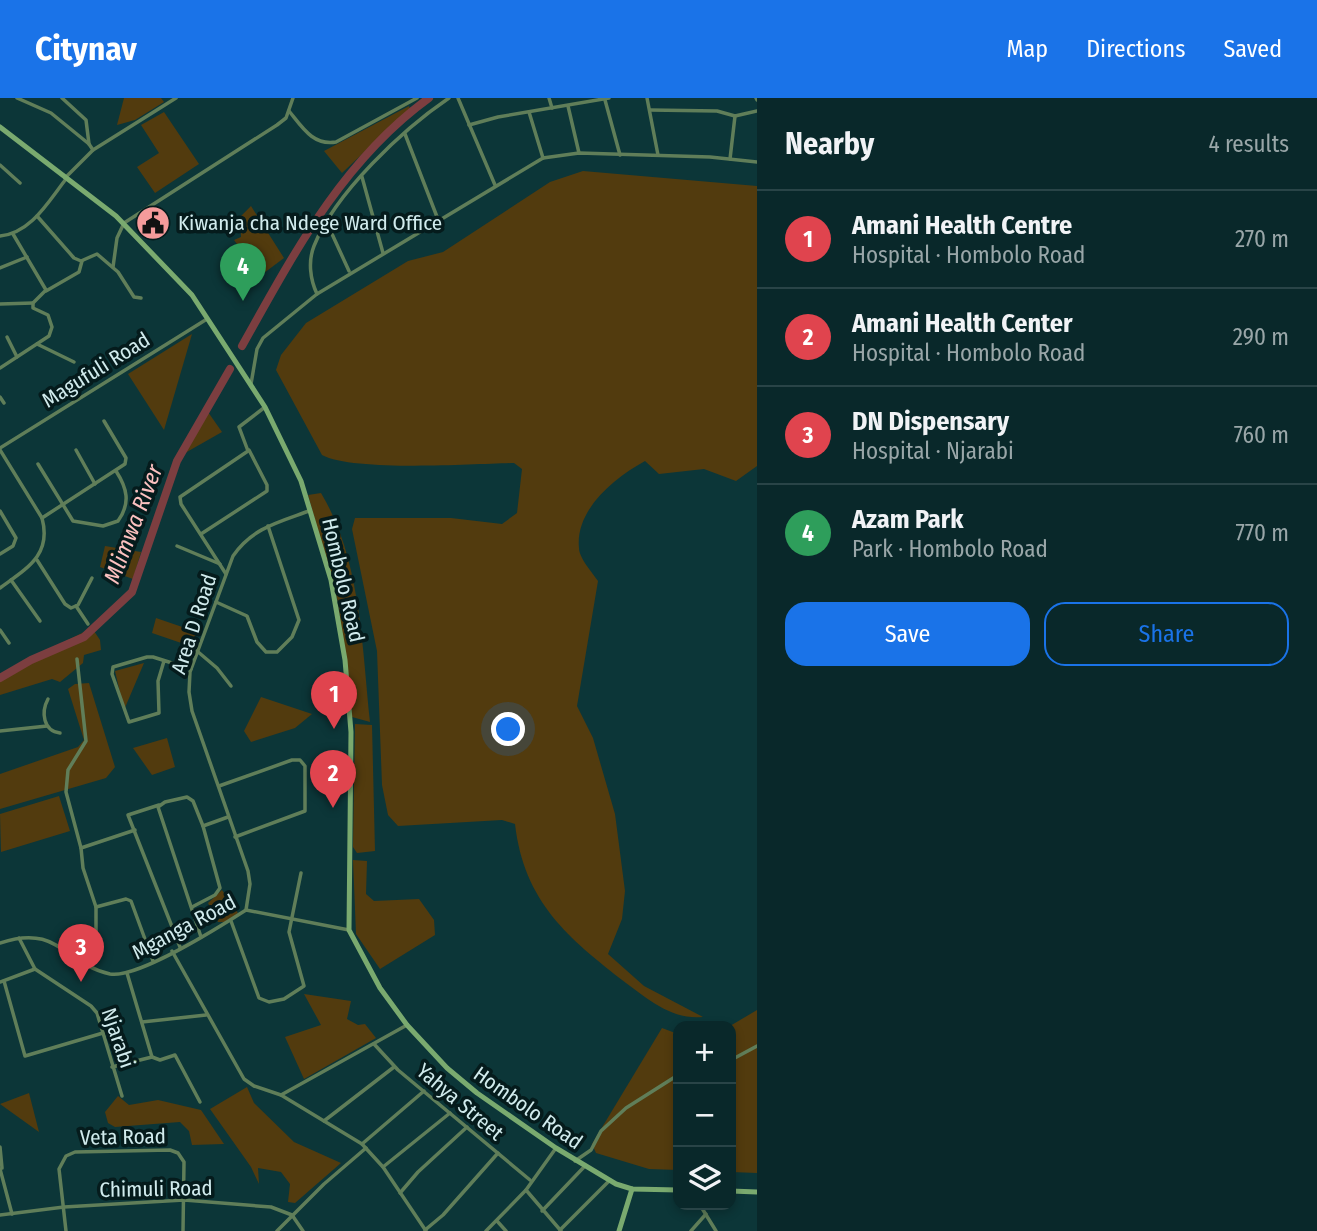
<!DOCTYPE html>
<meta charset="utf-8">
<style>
:root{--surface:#09282a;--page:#173436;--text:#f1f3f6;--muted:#99a6a8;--line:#294447;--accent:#1a73e8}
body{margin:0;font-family:"Fira Sans Condensed",sans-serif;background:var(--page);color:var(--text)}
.controls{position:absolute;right:21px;bottom:21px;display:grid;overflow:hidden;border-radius:14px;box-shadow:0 4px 10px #0003}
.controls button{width:63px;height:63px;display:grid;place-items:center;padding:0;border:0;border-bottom:2px solid var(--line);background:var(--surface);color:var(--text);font:35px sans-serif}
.you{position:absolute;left:509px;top:632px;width:24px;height:24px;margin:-18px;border:5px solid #fff;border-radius:50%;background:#1a73e8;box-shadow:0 0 0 10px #1a73e833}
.badge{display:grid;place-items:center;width:46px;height:46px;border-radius:50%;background:var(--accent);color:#fff;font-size:23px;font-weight:700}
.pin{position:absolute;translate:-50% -58px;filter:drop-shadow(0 2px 4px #0008)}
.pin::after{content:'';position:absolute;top:37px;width:24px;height:21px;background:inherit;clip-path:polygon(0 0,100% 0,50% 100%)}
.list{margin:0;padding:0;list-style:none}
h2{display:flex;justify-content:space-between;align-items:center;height:91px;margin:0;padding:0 28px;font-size:30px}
h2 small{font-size:23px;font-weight:400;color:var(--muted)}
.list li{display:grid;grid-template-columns:46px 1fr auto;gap:21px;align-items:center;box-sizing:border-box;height:98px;padding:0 28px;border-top:2px solid var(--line)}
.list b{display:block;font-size:26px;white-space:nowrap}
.list p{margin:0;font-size:23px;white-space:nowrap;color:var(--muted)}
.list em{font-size:23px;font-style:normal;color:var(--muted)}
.actions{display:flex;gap:14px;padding:21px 28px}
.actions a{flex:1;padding:16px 0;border:2px solid var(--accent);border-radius:21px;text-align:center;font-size:24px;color:var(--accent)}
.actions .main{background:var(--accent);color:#fff}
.icon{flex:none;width:38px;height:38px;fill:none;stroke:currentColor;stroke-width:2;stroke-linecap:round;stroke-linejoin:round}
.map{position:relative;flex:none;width:757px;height:1133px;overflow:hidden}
header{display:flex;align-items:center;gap:42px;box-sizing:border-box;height:98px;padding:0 35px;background:var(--accent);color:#fff}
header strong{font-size:33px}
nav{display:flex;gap:38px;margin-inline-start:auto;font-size:24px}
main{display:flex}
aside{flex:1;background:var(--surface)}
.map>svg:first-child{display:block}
.green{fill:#523b0e}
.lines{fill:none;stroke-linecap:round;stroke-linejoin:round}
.river{stroke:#7c3e40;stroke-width:8}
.street{stroke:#607e59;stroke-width:3.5}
.secondary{stroke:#7aaa6f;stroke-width:5}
.labels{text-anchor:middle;stroke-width:7;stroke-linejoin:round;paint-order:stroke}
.poi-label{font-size:21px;fill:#d1ebed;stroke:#051b1c;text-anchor:start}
.street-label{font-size:21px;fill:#d1ebed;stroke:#051b1c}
.water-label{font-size:23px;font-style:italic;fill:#fdc1c0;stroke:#051b1c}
</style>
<header>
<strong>Citynav</strong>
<nav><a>Map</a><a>Directions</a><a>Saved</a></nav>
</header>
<main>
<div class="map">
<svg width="757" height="1133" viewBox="0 0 757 1133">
<rect width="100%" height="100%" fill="#0c3638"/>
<g class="green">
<polygon points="124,0 161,0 164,4 135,22 117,27"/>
<polygon points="409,8 410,11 342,75 324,53"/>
<polygon points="164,14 199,66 155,95 137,69 159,55 141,27"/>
<path d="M583,73L757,88V368L736,383L704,371L659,376L645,363C614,380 575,412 579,450C579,460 592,474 598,483L577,608L593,640L615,716L625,793L622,821L608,856L644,888L703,919C672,922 649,902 626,885C568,840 524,804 515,726L502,722L398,728L388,717L382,687L377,553L352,431L355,420H451L502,426L517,415L522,371L514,365C473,366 354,374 322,357L276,272L281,257L306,225L408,163L443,154L550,84Z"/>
<polygon points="251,108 284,160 260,178 234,142 241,139 240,119"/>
<polygon points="192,236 164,332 128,276"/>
<polygon points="208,314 222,334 185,355"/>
<path d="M321,395C361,461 362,549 370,624L352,619L338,504L308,397Z"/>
<polygon points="105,448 141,454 133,481 100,469"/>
<polygon points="156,520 197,534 190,548 152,535"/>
<polygon points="92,530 100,542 101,552 84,557 83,565 60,584 52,581 0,597 0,576"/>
<polygon points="144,565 124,612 115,573"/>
<polygon points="89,585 115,669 106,680 0,711 0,676 78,649 84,642 68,591 75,586"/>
<polygon points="261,599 312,616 295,630 251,644 244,633"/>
<polygon points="355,626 372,627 375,753 357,755 353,749"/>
<polygon points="167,640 175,669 152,677 133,650"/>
<polygon points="59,698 70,733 1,754 0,716"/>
<polygon points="353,762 367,763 366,796 374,803 419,801 434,822 435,837 380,871 356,836"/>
<polygon points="222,792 238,815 225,824 218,824 208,805"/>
<polygon points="304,896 351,903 347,921 358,927 365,926 376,940 304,981 285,939 321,927"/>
<polygon points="757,912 757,1075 731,1074 730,928"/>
<polygon points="662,930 678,936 678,1072 649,1071 596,1055 592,1046"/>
<polygon points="247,989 254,1005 294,1044 341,1065 295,1105 288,1104 290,1086 281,1074 258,1070 259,1086 251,1069 210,1011"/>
<polygon points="29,995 39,1034 0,1006"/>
<polygon points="118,998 129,1007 158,1002 201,1012 224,1046 192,1047 189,1033 180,1024 115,1029 108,1025 105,1014"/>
</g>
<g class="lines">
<g class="river">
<path d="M242,248C293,157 342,63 429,0"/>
<polyline points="0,580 31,562 84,539 132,494 177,363 230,271"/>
</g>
<g class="street">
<polyline points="17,0 51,15 89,46 93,52"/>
<polyline points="62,0 86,22 89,46"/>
<polyline points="458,0 495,87"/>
<polyline points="549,0 552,10"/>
<polyline points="647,0 658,57"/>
<polyline points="756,0 757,2"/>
<polyline points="605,2 620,57"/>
<polyline points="568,8 579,55"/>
<polyline points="650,12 717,13 735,18 757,13"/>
<path d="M289,13C302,29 313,48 336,44L417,0"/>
<polyline points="529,14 543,60"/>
<polyline points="469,27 498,19 609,0"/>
<polyline points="405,36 439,124"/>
<polyline points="730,61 735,18"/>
<polyline points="0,67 20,85"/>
<polyline points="362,79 383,155"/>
<polyline points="65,80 93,52 176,0"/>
<polyline points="37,118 74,160 81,163 97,156 118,174 134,199 141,200"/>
<polyline points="327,125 349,173"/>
<path d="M0,138C31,135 48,104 66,81"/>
<polyline points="113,169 117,140 124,125 277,27 286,20 293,0"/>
<polyline points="0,170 27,159"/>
<polyline points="46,193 79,174 82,163"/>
<path d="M317,196C310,181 308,163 314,148C335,95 403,31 449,0"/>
<polyline points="0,206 33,205"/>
<polyline points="7,239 17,259"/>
<polyline points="37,246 74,264"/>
<polyline points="0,270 49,238 52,229 48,217 33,210 33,205 46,192 13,136"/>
<polyline points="251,286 257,251 263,240 317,196 543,60 579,55 710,59 757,64"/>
<polyline points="0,299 4,305"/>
<polyline points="0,350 207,221"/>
<path d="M0,352L42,420C52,457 27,470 0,490"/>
<polyline points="76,352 95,386"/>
<path d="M38,366L73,423L103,428L118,423C131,405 127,390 116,373"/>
<polyline points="0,413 16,440 13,448 0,456"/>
<polyline points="42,420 125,366 126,360 104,323"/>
<polyline points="201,436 267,393 267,387 249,352"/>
<polyline points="177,448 220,466"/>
<polyline points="37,462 65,506 71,510 78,507 92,480"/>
<polyline points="226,476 181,406 180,399 248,353 239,329 265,309"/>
<polyline points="11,482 40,523"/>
<polyline points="216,504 247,518 257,544 266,554 277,554 292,539 299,522 268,428"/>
<polyline points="76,508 88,526"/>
<polyline points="0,532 9,545"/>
<polyline points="197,553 217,570 231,588"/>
<polyline points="77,561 86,643 68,672 66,694 81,750 83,770 96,809 96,843 85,863"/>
<polyline points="164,563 158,583 159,615 129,624 112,576 113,569 147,559 153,559 191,571"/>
<path d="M48,601C41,614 43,633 60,635"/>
<polyline points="0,633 47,628"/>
<polyline points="219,688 292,662 300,662 305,668 305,713 235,739"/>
<polyline points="159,707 128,717 180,849"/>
<polyline points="81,750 135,732"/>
<polyline points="96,809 126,801 131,803 153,863"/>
<polyline points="192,809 215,797 220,790 203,728"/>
<path d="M246,812L250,786L248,773L192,613L189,594L190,574L233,458C252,430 279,424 309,413"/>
<polyline points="231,823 259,900 269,904 284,901 304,888 289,834 301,775"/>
<polyline points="201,839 158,709 165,704 187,699 193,703 203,728 228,719"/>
<polyline points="19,840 35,871 91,908 97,915 122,998"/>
<path d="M0,845C59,825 64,866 110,876C137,881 221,828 246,812L349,832"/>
<polyline points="172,853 244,981 254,988 281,997 362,1046 383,1069 426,1133"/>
<polyline points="4,883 25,958 103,935"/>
<polyline points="0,884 35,871"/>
<polyline points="142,924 206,917"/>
<polyline points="374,946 398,972 530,1082"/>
<polyline points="152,959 160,962 175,957 200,1004"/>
<polyline points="731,962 757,948"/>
<polyline points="112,969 152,959 127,875"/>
<polyline points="281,997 407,927"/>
<polyline points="324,1023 394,969"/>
<polyline points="362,1046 424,993"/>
<polyline points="0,1049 2,1070"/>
<polyline points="556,1050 526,1092 561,1133"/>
<polyline points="575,1063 591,1052 601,1033 626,1010 678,977"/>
<polyline points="383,1069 450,1015"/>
<polyline points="0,1071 12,1116"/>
<polyline points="400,1095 418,1074 467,1029"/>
<polyline points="700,1107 716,1133"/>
<polyline points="542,1113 584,1069"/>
<polyline points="0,1117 64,1109 184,1102 271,1109 292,1117 303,1133"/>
<polyline points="497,1123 506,1133"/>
<polyline points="425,1132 443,1117 498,1055"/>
<polyline points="560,1132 609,1083"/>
<polyline points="66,1133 59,1071 66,1058 75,1054 170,1052 178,1055 184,1064 183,1133"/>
<polyline points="277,1133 324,1086 366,1050"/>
<polyline points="486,1133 526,1092"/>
<polyline points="691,1133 706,1116"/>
</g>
<g class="secondary">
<polyline points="0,29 116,118 192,197 265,309 301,383 331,482 345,562 351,634 349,832 380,890 407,927 447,970 477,995 556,1050 616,1086 632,1091 678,1092"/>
<polyline points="731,1093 757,1094"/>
<polyline points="619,1133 632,1091"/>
</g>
</g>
<defs>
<g id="civic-disc" transform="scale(1.75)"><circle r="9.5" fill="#f59b9b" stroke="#051b1c"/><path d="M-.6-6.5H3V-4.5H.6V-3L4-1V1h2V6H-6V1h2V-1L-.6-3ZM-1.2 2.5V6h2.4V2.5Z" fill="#111"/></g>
</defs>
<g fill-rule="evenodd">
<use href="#civic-disc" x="153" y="125"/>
</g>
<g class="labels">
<g class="poi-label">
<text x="178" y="132">Kiwanja cha Ndege Ward Office</text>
</g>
<g class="street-label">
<text transform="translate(96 272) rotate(-32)" y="7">Magufuli Road</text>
<text transform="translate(343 482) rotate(77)" y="7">Hombolo Road</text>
<text transform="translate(194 526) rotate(-72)" y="7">Area D Road</text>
<text transform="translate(184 829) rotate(-28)" y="7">Mganga Road</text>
<text transform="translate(118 940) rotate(71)" y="7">Njarabi</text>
<text transform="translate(460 1004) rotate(40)" y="7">Yahya Street</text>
<text transform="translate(528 1010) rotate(35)" y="7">Hombolo Road</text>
<text transform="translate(123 1039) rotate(-1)" y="7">Veta Road</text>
<text transform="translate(156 1091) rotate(-1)" y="7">Chimuli Road</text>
</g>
<g class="water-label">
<text transform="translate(133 426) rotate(-69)" y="8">Mlimwa River</text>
</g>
</g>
</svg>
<div class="controls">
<button>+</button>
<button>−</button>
<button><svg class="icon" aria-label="layers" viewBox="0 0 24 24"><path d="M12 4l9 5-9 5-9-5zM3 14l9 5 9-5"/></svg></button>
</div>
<div class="you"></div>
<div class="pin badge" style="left:334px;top:631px;background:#e0444e">1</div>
<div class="pin badge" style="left:333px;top:710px;background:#e0444e">2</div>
<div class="pin badge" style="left:81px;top:884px;background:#e0444e">3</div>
<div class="pin badge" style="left:243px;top:203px;background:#2e9e5b">4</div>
</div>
<aside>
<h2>Nearby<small>4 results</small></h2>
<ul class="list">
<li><span class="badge" style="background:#e0444e">1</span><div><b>Amani Health Centre</b><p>Hospital · Hombolo Road</p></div><em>270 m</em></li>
<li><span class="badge" style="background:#e0444e">2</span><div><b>Amani Health Center</b><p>Hospital · Hombolo Road</p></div><em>290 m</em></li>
<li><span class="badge" style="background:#e0444e">3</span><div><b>DN Dispensary</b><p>Hospital · Njarabi</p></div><em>760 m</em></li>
<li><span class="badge" style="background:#2e9e5b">4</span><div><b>Azam Park</b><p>Park · Hombolo Road</p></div><em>770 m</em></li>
</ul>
<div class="actions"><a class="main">Save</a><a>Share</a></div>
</aside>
</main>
